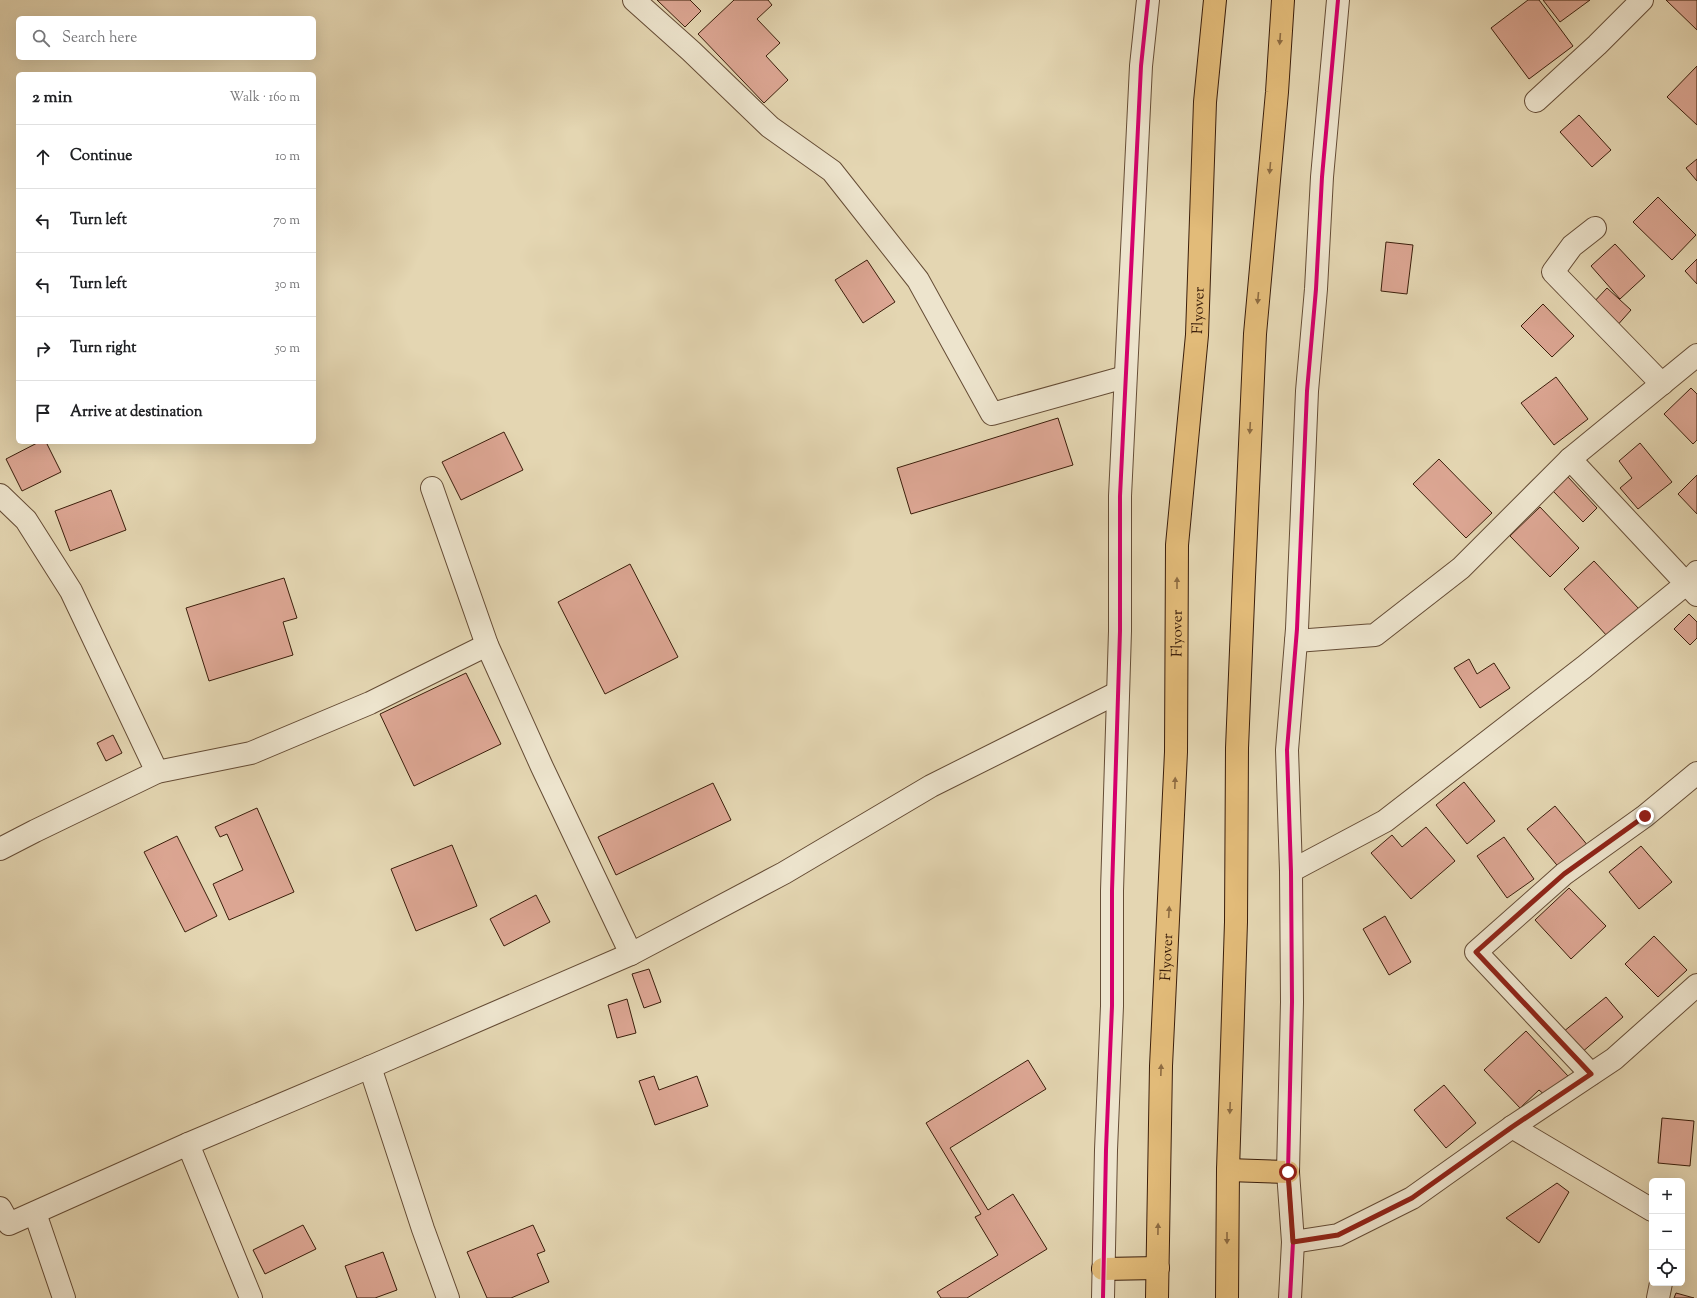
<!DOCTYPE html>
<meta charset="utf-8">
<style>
:root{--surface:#fff;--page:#f2f2f2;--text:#202124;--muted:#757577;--line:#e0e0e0}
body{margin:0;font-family:"Sorts Mill Goudy",serif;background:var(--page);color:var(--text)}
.controls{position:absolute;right:12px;bottom:12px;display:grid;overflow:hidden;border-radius:6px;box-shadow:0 4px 16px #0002}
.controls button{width:36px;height:36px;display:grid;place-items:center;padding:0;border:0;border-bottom:1px solid var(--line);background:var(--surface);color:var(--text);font:20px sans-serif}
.stop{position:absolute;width:12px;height:12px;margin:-9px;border:3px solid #8f2418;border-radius:50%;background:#fff}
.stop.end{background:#8f2418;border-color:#fff;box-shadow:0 1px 4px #0008}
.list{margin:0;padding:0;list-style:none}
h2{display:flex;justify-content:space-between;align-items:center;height:52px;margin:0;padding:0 16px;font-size:17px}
h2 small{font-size:13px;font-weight:400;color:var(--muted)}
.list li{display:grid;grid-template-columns:26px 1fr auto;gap:12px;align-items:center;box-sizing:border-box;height:64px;padding:0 16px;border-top:1px solid var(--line)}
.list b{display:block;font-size:15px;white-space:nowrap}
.list em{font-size:13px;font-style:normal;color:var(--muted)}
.icon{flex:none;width:22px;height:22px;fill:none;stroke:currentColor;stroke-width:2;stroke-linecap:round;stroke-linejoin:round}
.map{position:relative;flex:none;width:1697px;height:1298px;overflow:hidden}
.search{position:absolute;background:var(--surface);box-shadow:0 4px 16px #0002;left:16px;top:16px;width:300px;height:44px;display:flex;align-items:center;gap:10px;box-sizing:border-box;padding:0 14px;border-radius:6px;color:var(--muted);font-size:15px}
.panel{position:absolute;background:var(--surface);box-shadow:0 4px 16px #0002;left:16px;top:72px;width:300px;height:372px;border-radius:6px}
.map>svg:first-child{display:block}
.building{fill:#dca693;stroke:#3b1e0b}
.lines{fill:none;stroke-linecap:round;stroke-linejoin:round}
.minor-casing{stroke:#654c35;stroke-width:24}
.tertiary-casing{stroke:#654c35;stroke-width:24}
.trunk-casing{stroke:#3b1e0b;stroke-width:24}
.minor{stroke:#ede4cd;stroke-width:22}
.tertiary{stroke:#ede4cd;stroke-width:22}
.trunk{stroke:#e2bb79;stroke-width:22}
.cycleway-casing{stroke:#ede4cd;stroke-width:6}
.cycleway{stroke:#d6006c;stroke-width:4}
.oneway{fill:#8e6c42}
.route{stroke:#8f2418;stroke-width:5}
.labels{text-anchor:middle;stroke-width:3;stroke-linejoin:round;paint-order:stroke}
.street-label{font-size:15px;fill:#3b1e0b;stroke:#ede4cd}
</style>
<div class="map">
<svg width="1697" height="1298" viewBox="0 0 1697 1298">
<rect width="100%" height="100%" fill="#e4d6b2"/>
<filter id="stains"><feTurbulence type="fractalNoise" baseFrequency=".005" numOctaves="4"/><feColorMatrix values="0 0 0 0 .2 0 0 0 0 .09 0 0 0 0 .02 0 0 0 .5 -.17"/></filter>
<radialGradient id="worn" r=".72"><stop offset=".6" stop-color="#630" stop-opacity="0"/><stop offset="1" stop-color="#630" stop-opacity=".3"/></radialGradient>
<g class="building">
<polygon points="657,0 690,0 701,11 685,27"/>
<polygon points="734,0 768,0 772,5 757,19 780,43 766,56 788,80 764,103 698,34"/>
<polygon points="1528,0 1539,0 1573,46 1529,79 1491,28"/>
<polygon points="1543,0 1590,0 1560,22"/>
<polygon points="1666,0 1697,0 1697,30"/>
<polygon points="1697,66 1697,125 1667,97"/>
<polygon points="1579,115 1611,150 1592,167 1560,132"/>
<polygon points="1697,159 1697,181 1686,168"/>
<polygon points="1658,197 1696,235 1672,260 1633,222"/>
<polygon points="1386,242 1413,245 1407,294 1381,291"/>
<polygon points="1615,244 1645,276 1620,299 1591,266"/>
<polygon points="1697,259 1697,284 1685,271"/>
<polygon points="867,260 895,302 863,323 835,280"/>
<polygon points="1607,288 1631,310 1615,328 1591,305"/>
<polygon points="1543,304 1574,336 1552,357 1521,326"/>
<polygon points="1556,377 1588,419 1554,445 1521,403"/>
<polygon points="1691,388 1697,394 1697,440 1693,444 1664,414"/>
<polygon points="1058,418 1073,465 911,514 897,468"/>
<polygon points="504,432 523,470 461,500 442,462"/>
<polygon points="39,442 46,442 61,472 22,491 6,459"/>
<polygon points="1640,443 1672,482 1638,509 1620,488 1632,478 1619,461"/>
<polygon points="1439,459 1492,513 1466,538 1413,484"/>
<polygon points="1697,475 1697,514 1678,494"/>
<polygon points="1568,477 1597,508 1583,522 1553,491"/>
<polygon points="111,490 126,530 70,551 55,511"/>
<polygon points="1540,507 1579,548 1550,577 1510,536"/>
<polygon points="1594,561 1639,609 1608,637 1564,589"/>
<polygon points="630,564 678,657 605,694 558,602"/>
<polygon points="284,578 297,618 283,622 293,655 209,681 186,608"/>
<polygon points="1689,614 1697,622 1697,638 1690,645 1674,629"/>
<polygon points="1469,659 1477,674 1494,663 1510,688 1480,708 1454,668"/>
<polygon points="466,673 501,744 414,786 380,714"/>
<polygon points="113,735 122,753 106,761 97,743"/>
<polygon points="1464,782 1495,821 1467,844 1436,805"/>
<polygon points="713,783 731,820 616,875 598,837"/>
<polygon points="1555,806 1589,847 1561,870 1527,829"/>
<polygon points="257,808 294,892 229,920 213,884 243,870 227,834 220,837 215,827"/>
<polygon points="1426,827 1455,861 1411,899 1371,853 1392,835 1402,847"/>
<polygon points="177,836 217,916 185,932 144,852"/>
<polygon points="1504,837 1534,879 1507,898 1477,856"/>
<polygon points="452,845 477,906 416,931 391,869"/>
<polygon points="1641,846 1672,882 1639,909 1609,872"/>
<polygon points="1569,888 1606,926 1571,959 1535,920"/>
<polygon points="536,895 550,922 504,946 490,919"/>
<polygon points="1385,916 1411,962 1389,975 1363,929"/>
<polygon points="1654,936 1687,970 1658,997 1625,964"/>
<polygon points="649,969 661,1002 644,1008 632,974"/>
<polygon points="1606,997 1623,1017 1581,1053 1563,1032"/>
<polygon points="627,999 636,1033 617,1038 608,1005"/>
<polygon points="1526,1031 1568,1076 1546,1096 1539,1090 1520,1108 1484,1070"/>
<polygon points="1028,1060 1046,1089 950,1148 988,1210 1013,1194 1047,1249 967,1298 941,1298 937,1292 998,1255 975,1217 981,1214 926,1123"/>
<polygon points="654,1076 659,1090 697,1076 708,1106 655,1125 639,1081"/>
<polygon points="1444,1085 1476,1123 1446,1148 1414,1110"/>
<polygon points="1662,1118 1694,1121 1690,1166 1658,1163"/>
<polygon points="1557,1183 1569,1192 1539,1243 1506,1218"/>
<polygon points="303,1225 316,1249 265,1274 253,1250"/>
<polygon points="533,1225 545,1251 537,1254 549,1282 511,1298 487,1298 467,1252"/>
<polygon points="383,1252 397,1290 375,1298 357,1298 345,1266"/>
<polygon points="1676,1293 1694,1298 1674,1298"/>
</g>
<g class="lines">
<g class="minor-casing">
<g id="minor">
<polyline points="634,0 691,51 770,127 832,171 918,280 992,414 1125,377"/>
<polyline points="1536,101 1597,45 1642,0"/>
<polyline points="1595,228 1572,246 1553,272 1662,384"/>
<polyline points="1570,459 1697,595"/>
<polyline points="432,488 487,645 542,767 631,954"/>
<polyline points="0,495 26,520 71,591 157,772"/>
<polyline points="1296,641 1375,635 1461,568 1570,459 1697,355"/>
<polyline points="0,849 35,831 157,772 251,753 370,703 487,645"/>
<polyline points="1291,871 1385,821 1584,667 1686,584 1697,572"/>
<polyline points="370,1067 423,1229 448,1298"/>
<polyline points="1591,1074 1476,952 1564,874 1645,816 1697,773"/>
<polyline points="1512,1127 1652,1210"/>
<polyline points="188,1144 251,1298"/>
<polyline points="0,1208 9,1224 188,1144 370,1067 631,954 784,873 931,786 1117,693"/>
<polyline points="35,1213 64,1298"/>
<polyline points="1293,1242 1338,1235 1412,1198 1512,1127 1614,1059 1697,985"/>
<polyline points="1658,1298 1661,1283"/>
</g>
</g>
<g class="tertiary-casing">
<g id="tertiary">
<polyline points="1103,1298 1106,1150 1112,1006 1112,891 1120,631 1120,496 1141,66 1148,0"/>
<polyline points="1290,1298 1293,1242 1288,1172 1292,1002 1291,871 1287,750 1297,629 1307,391 1316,289 1322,177 1338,0"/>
</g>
</g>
<g class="trunk-casing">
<g id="trunk">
<polyline points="1228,1170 1288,1172"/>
<polyline points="1103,1269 1158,1268"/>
<path id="s1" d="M1157,1298L1161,1066L1176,752L1177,545L1197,335L1205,102L1215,0"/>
<polyline points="1227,1298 1228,1170 1236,922 1237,748 1244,577 1255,334 1277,92 1283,0"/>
</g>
</g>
<use href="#minor" class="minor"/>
<use href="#tertiary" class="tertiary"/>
<use href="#trunk" class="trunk"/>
<g class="cycleway-casing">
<g id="cycleway">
<polyline points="1103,1298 1106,1150 1112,1006 1112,891 1120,631 1120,496 1141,66 1148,0"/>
<polyline points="1290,1298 1293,1242 1288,1172 1292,1002 1291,871 1287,750 1297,629 1307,391 1316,289 1322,177 1338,0"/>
</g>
</g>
<use href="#cycleway" class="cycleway"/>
</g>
<defs><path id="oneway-solid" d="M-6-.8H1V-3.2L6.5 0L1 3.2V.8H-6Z"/></defs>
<g class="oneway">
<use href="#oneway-solid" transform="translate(1280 39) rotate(94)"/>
<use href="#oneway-solid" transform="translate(1270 168) rotate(95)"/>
<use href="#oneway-solid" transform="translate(1258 298) rotate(95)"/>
<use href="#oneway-solid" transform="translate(1250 428) rotate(93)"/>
<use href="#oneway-solid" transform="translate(1177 583) rotate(-90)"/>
<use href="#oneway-solid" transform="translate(1175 783) rotate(-88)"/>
<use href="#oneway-solid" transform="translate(1169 912) rotate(-87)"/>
<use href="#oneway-solid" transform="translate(1161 1070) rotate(-88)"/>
<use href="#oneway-solid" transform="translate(1230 1108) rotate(92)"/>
<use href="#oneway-solid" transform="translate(1158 1229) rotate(-89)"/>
<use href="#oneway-solid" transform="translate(1227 1238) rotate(90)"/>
</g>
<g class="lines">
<polyline class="route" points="1288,1172 1293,1242 1338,1235 1412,1198 1512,1127 1591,1074 1476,952 1564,874 1645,816"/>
</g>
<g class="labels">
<g class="street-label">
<text dy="5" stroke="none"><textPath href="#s1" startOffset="989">Flyover</textPath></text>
<text dy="5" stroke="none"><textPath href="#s1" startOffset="665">Flyover</textPath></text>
<text dy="5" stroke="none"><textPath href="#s1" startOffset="341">Flyover</textPath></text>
</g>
</g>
<rect width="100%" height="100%" filter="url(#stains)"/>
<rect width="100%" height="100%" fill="url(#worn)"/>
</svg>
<div class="controls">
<button>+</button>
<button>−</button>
<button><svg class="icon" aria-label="locate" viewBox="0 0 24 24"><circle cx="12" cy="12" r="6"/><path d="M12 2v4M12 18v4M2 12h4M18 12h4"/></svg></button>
</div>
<div class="stop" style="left:1288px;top:1172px"></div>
<div class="stop end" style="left:1645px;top:816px"></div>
<div class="search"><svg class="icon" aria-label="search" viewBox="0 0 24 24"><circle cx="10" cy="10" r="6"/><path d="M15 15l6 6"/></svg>Search here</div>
<section class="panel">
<h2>2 min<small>Walk · 160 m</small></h2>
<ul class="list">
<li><svg class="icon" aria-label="ahead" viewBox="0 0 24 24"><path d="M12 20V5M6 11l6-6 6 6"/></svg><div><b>Continue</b></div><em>10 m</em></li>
<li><svg class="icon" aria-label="left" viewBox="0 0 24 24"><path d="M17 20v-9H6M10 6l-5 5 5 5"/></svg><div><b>Turn left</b></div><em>70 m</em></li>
<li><svg class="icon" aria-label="left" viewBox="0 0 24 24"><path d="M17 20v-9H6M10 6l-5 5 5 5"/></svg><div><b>Turn left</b></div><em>30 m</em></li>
<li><svg class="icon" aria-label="right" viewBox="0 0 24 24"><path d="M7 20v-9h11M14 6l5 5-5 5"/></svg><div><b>Turn right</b></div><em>50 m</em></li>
<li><svg class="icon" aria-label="arrive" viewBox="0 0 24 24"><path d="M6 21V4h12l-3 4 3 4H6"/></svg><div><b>Arrive at destination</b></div></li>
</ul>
</section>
</div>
